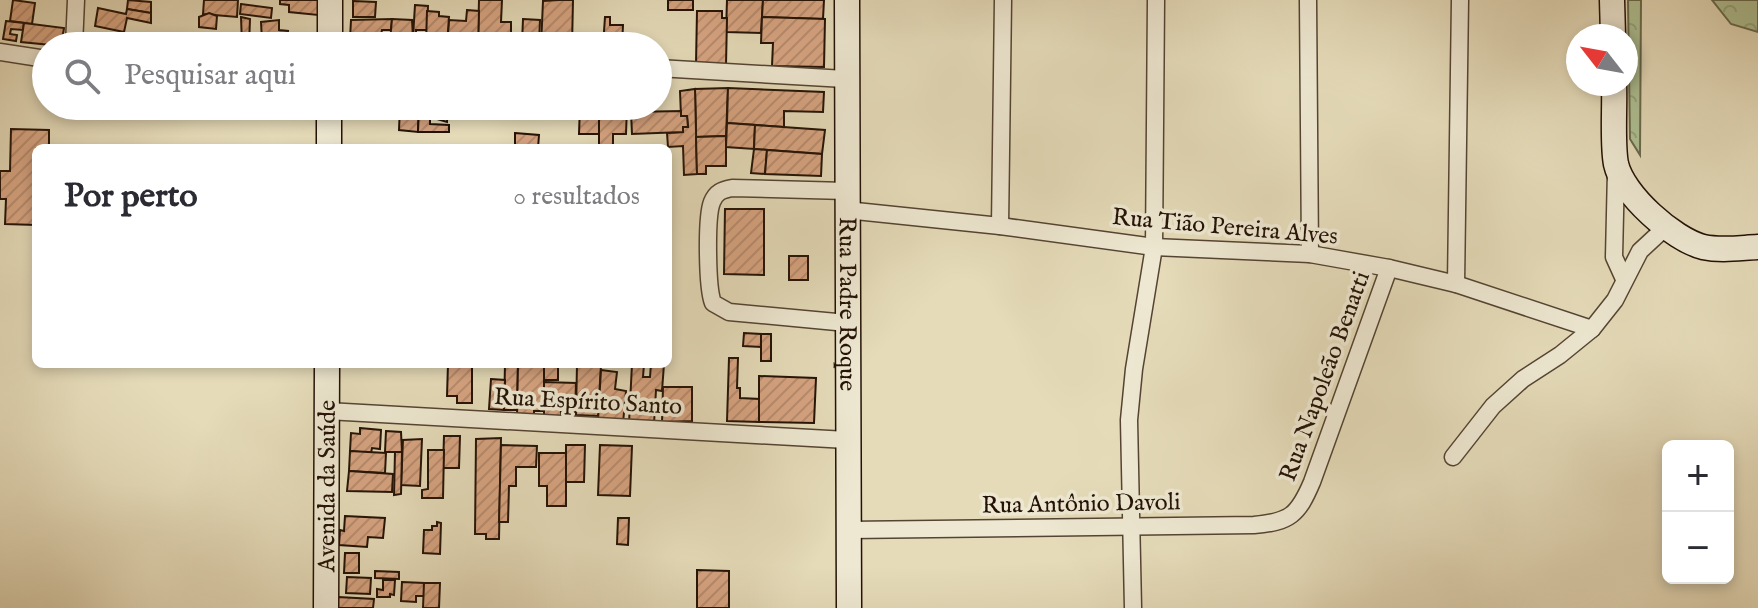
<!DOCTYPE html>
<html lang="pt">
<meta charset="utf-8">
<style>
:root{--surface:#fff;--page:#f7f7f7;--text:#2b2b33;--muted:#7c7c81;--line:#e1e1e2}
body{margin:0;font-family:"IM FELL English",serif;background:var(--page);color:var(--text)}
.controls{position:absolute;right:24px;bottom:24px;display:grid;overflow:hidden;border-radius:12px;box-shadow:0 4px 12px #0003}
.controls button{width:72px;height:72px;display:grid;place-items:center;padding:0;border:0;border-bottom:2px solid var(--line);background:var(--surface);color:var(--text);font:40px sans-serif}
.compass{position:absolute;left:1566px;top:24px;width:72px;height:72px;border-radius:50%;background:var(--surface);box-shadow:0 4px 12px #0003;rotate:301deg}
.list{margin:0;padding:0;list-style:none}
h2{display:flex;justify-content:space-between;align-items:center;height:104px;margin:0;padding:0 32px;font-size:34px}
h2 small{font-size:26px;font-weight:400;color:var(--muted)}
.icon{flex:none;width:44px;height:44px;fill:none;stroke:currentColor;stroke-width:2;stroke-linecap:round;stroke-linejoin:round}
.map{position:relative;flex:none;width:1758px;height:608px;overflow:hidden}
.search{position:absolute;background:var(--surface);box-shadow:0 4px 12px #0003;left:32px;top:32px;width:640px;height:88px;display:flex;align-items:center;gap:20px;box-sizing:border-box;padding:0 28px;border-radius:44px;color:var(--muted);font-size:30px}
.panel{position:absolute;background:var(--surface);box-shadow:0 4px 12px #0003;left:32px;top:144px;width:640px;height:224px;border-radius:12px}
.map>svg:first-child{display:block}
.forest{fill:url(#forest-crowns);stroke:#696a4d;stroke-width:2}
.building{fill:url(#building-hatch);stroke:#231206;stroke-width:2}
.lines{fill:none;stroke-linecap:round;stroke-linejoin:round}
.street-casing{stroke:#544433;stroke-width:19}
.secondary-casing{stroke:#231206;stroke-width:27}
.street{stroke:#eee8d2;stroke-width:16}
.secondary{stroke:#eee8d2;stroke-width:24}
.labels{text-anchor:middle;stroke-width:7;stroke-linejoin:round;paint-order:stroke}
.street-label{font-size:24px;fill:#231206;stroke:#eee8d2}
</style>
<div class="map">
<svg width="1758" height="608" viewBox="0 0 1758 608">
<defs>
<pattern id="forest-crowns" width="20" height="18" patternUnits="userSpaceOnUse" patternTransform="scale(2)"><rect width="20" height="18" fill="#afc194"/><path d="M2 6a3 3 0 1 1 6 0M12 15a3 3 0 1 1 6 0" fill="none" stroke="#96a57e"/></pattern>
<pattern id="building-hatch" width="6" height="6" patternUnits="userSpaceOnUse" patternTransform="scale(2)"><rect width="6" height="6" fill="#d7a481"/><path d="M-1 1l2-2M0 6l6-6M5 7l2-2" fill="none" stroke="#b88c6e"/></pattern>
</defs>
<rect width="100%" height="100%" fill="#e5dbb9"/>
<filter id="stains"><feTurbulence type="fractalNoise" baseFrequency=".0025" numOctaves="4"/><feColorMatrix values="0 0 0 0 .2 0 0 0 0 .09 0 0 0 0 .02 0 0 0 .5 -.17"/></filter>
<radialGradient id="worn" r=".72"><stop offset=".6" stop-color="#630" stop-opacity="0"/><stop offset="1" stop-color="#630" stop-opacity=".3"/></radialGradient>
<g class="forest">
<polygon points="1628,0 1641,0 1640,155 1630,139"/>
<polygon points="1712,0 1758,0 1758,32 1731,24"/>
</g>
<g class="building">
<polygon points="13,0 35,3 32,24 10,21"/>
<polygon points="128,0 151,2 151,13 127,9"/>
<polygon points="204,0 238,0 237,17 203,14"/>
<polygon points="280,0 318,0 318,15 289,12 289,5 280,4"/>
<polygon points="479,0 502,0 501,22 511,22 511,35 499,35 498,40 478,40"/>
<polygon points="559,0 573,0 572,46 541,46 543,1"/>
<rect x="668" y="0" width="25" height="10"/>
<polygon points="727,0 763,0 761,33 726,32"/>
<polygon points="763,0 824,0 823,19 762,17"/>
<polygon points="353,1 376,2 375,17 353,17"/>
<polygon points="241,4 272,8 271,18 240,14"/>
<polygon points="415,5 428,6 427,30 416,30 416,37 413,37"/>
<polygon points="98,8 126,14 127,9 151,13 151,23 127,18 124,32 95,26"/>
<polygon points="467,10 479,11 478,46 447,46 449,20 466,21"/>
<polygon points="427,11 439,12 439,16 449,17 447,44 426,43"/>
<polygon points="697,11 722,11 722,18 727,18 726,65 696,64"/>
<polygon points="209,13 217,16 216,29 199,27 199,17"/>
<polygon points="241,17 250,19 249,45 242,44"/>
<polygon points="605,17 610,17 610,25 623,25 622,46 603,46"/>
<polygon points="762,17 825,19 824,67 772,66 773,43 761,43"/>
<polygon points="392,19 391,30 382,30 379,43 370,43 370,39 350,39 351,20"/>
<polygon points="392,19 412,20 413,37 410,37 410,42 390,41"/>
<polygon points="523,19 540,20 539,44 522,43"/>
<polygon points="279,20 279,30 288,31 287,44 262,41 261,22"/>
<polygon points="6,21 24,23 23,30 11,29 10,34 17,35 16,41 3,39"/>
<polygon points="24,23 64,28 61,46 21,42"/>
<polygon points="728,88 726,136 696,137 695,89"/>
<polygon points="728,88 824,92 823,112 784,111 784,127 727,123"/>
<polygon points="695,89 697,174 684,175 683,146 668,147 667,133 683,132 683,127 688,127 687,116 681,116 680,91"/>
<polygon points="400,106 419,106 418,132 399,130"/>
<polygon points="419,106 448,106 447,122 437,119 438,110 442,108 430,108 430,124 449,125 449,132 418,132"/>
<polygon points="549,106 570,106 570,110 559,110 559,118 549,118"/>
<polygon points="580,106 599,106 599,134 579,134"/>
<polygon points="599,106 627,106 626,134 613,134 613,148 599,148"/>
<polygon points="681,111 681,116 687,116 688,127 683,127 683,132 632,134 631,112"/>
<polygon points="727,123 755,125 754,149 726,147"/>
<polygon points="755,125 825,130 822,154 754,149"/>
<polygon points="11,129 49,130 49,148 36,148 36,225 5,224 6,199 0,199 0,171 10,171"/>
<polygon points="515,133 539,135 538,148 515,148"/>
<polygon points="726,136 726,166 706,166 706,174 697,174 696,137"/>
<polygon points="754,149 767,150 765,174 751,173"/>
<polygon points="767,150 822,154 821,176 765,174"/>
<polygon points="725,209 764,209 764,275 724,274"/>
<rect x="789" y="256" width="19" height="24"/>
<polygon points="744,333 761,334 761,347 743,346"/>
<rect x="761" y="334" width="10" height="27"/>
<polygon points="729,358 738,358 737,388 740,388 740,398 760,399 759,422 727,421"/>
<polygon points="448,364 472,364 472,403 457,403 457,396 447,396"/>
<polygon points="505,364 518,364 517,410 504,410"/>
<polygon points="518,364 545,364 544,411 534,411 534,416 517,416"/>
<rect x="544" y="364" width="14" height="16"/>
<polygon points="577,364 601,365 598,416 576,415"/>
<polygon points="632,364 644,364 643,377 650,377 651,364 664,364 662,391 656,390 654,424 629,423"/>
<polygon points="601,370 617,372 615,389 626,391 623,423 598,420"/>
<polygon points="759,376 816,378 814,423 759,422"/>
<polygon points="491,379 505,380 504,410 489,409"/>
<polygon points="544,382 576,383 575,412 561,411 561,418 544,418"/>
<polygon points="663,387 692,387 692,421 662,422"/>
<polygon points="360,428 381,430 380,449 372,448 371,453 350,451 351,433 360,434"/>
<polygon points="386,431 401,432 402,452 385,452"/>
<polygon points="444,436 460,436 459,468 443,468"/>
<polygon points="501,438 499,539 486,539 486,534 475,534 476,439"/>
<polygon points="422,439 420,486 401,485 403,440"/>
<polygon points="501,445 537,446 536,467 516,467 516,486 509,486 508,522 499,522"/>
<polygon points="566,445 585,445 584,482 566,482"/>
<polygon points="600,445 632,446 630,496 598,495"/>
<polygon points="428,450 444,450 443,498 422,498 422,490 428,489"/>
<polygon points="350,451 386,453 385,473 349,471"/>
<polygon points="395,452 402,452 401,494 394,495"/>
<polygon points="539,453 566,453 566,506 547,506 547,486 539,486"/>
<polygon points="349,471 393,474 392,492 347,491"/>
<polygon points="345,516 385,518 383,538 368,537 367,547 339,545 340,530 344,531"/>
<polygon points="618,518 629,518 628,545 617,544"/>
<polygon points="437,522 441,523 440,554 423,553 424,530 432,530 432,526 437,526"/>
<polygon points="345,553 359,553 359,573 344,573"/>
<polygon points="697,570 729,571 729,608 697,608"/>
<polygon points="375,571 399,572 399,579 375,578"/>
<polygon points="347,577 371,578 370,594 346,593"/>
<polygon points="383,580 395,580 394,595 390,594 390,597 377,597 377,589 383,590"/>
<polygon points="402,582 424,583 424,596 416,596 416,602 401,601"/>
<polygon points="424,583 440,583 439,608 423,608"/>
<polygon points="338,597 374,599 373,608 337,608"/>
</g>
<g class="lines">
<g class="street-casing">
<g id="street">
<polyline points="1308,0 1310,254"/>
<polyline points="74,46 76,0"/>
<polyline points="0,52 46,59"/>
<polyline points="658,68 845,79"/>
<polyline points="1616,171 1614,257 1624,279"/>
<path d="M846,191L732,188C722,190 716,192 712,202C706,217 707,288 713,303L729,312L847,323"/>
<polyline points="846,210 1000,226 1154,247 1310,254 1389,268 1456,284 1592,329"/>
<polyline points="1000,226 1003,0"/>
<polyline points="1456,284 1460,0"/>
<polyline points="327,411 847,440"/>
<polyline points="1453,457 1493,406 1523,379 1560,355 1592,329 1615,300 1640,251 1667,226"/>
<path d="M849,530L1254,525C1290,522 1298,515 1312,482L1389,268"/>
<polyline points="1133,608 1129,420 1134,369 1154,247 1156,0"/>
</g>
</g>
<g class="secondary-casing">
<g id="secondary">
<path id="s1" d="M847,0L849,608"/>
<polyline points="1612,0 1613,36"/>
<polyline points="330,46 330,0"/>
<path d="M1614,84C1615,106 1612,144 1616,164C1623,195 1673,239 1703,247C1721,251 1739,248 1758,247"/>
<polyline points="329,148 329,106"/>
<path id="s2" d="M326,608L327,364"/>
</g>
</g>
<use href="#street" class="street"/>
<use href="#secondary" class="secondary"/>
</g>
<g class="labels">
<g class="street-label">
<text transform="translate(1225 226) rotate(5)" y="8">Rua Tião Pereira Alves</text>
<text dy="8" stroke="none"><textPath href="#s1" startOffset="304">Rua Padre Roque</textPath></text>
<text transform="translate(1324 376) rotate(-70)" y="8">Rua Napoleão Benatti</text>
<text transform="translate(588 401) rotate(3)" y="8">Rua Espírito Santo</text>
<text dy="8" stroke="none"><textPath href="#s2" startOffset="122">Avenida da Saúde</textPath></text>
<text transform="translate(1081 503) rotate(-1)" y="8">Rua Antônio Davoli</text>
</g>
</g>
<rect width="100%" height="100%" filter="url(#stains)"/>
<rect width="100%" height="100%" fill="url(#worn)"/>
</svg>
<div class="controls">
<button>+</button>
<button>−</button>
</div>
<svg class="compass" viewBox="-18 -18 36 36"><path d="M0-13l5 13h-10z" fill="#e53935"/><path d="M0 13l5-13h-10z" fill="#7c7c81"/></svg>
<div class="search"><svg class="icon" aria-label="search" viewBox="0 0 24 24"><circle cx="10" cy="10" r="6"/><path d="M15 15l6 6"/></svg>Pesquisar aqui</div>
<section class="panel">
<h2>Por perto<small>0 resultados</small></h2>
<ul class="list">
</ul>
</section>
</div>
